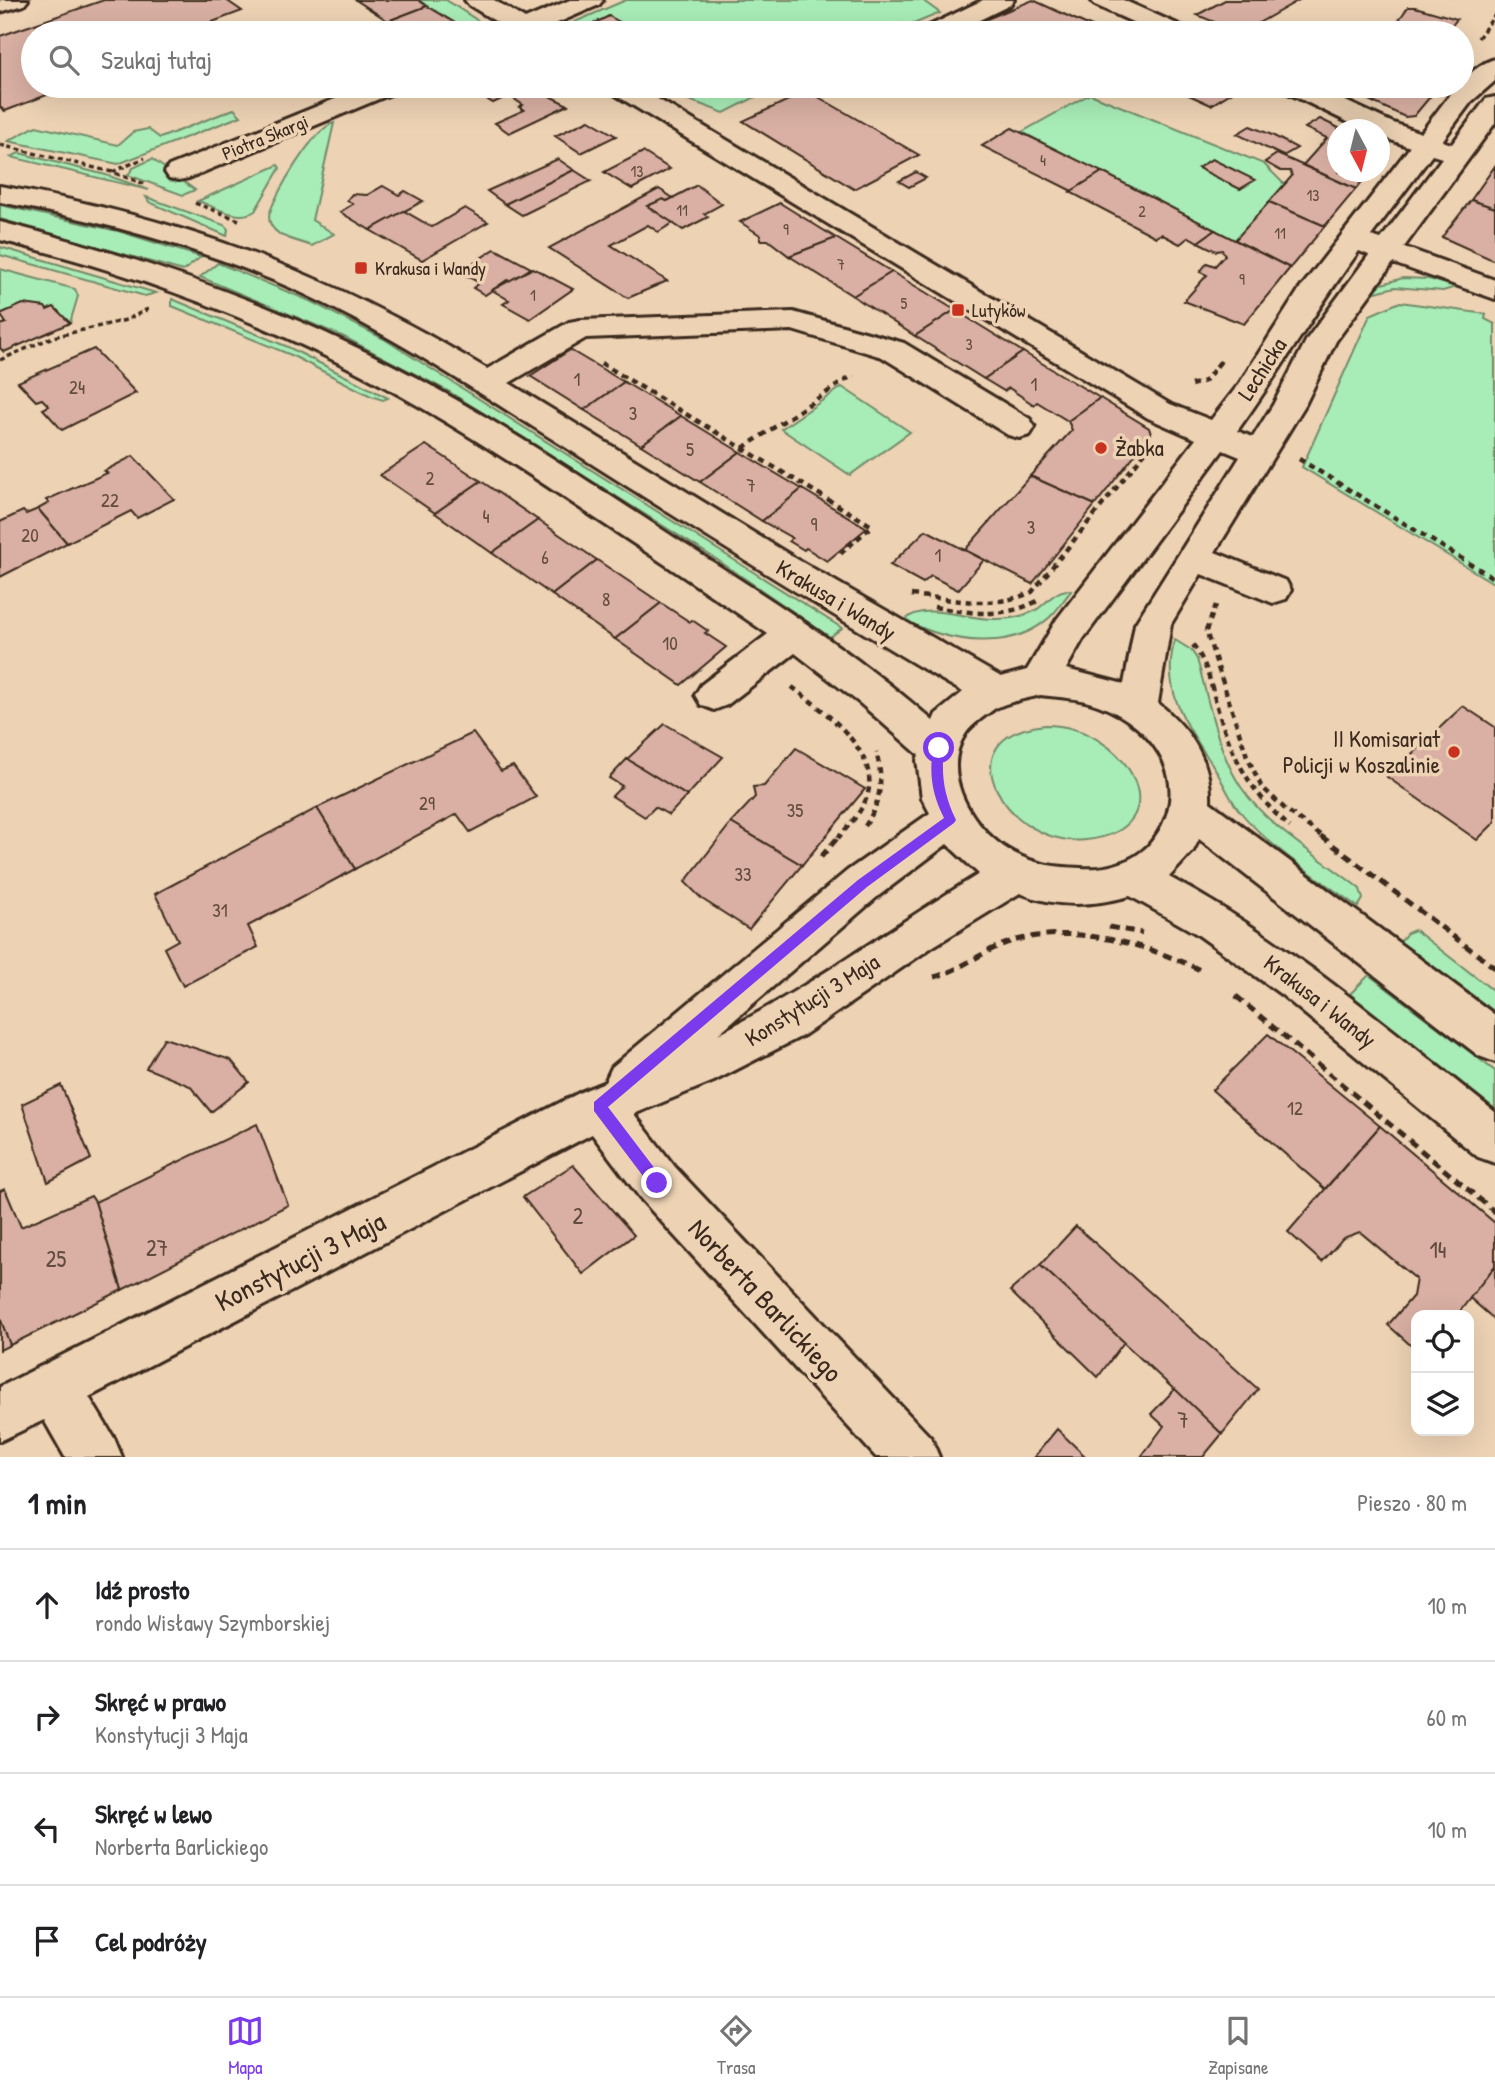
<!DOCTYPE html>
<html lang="pl">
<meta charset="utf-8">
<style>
:root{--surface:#fff;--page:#f2f2f2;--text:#202124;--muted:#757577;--line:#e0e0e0;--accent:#7c3aed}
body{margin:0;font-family:"Patrick Hand",sans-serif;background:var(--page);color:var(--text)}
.controls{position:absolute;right:21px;bottom:21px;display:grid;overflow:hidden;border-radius:14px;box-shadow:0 7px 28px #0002}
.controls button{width:63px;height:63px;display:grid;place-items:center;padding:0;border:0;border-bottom:2px solid var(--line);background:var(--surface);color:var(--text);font:35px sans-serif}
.compass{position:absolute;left:1327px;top:119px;width:63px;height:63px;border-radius:50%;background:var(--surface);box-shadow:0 7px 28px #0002;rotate:173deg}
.stop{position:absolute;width:21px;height:21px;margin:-16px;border:5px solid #7c3aed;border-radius:50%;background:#fff}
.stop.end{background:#7c3aed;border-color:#fff;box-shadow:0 2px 7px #0008}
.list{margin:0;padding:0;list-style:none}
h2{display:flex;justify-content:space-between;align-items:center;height:91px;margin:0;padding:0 28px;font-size:30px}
h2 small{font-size:23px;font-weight:400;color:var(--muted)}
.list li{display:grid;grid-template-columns:46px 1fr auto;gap:21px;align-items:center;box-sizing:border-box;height:112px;padding:0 28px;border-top:2px solid var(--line)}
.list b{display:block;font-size:26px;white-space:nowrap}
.list p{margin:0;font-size:23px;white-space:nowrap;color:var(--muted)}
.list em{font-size:23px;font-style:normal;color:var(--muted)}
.icon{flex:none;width:38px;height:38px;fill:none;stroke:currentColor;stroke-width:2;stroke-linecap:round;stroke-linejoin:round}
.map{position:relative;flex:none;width:1495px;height:1457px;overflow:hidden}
.search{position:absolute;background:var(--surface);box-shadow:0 7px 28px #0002;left:21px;right:21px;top:21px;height:77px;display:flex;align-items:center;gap:18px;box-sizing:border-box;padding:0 24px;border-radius:38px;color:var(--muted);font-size:26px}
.sheet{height:539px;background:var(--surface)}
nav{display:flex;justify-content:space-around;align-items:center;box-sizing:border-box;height:98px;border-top:2px solid var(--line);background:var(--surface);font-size:19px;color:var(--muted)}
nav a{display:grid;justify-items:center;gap:4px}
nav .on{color:var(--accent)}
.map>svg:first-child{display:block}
.green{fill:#a8ecb7;stroke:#728b6a;stroke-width:2}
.building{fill:#d9b0a3;stroke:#3b2a1e;stroke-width:2}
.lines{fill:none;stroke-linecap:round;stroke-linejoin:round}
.minor-casing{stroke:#3b2a1e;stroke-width:6}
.path-far2{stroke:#3b2a1e;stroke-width:3.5;stroke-dasharray:5 3.5;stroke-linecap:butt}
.path-far1{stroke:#3b2a1e;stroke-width:4.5;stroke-dasharray:6 5;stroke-linecap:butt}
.path{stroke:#3b2a1e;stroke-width:5;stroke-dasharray:9 6;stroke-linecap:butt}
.minor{fill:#edd2b4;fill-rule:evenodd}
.route{fill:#7c3aed}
.poi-dot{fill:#c8321e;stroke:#edd2b4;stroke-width:2.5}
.labels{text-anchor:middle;stroke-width:7;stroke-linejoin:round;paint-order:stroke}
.far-number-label{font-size:16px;fill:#624c3f}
.far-street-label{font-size:19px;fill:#3b2a1e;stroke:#edd2b4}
.far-poi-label{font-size:19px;fill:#3b2a1e;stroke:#edd2b4;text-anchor:start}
.number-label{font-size:19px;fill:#624c3f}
.street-label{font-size:23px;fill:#3b2a1e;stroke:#edd2b4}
.poi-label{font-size:23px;fill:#3b2a1e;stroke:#edd2b4;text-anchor:start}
.near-number-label{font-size:23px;fill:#624c3f}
.near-street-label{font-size:28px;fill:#3b2a1e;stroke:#edd2b4}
</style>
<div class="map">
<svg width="1495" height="1457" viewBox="0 0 1495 1457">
<rect width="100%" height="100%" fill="#edd2b4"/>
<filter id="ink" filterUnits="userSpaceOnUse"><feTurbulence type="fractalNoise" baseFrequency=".0143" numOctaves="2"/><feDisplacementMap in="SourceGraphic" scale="14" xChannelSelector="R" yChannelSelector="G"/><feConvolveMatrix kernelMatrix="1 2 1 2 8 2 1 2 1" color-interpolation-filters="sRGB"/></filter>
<g filter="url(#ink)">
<g class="green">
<polygon points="356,0 446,0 486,26 480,33 358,33 388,21"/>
<polygon points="626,0 922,0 940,13 892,33 572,33 563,27"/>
<polygon points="651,86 777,86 724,113"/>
<polygon points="1090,94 1264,164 1287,187 1236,244 1022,132"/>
<polygon points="234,109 241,116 118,164 8,141 36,126 118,145 133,132 148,129 160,138"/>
<path d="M334,123L312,220L334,234L312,246C296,240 268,237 269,215C275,194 313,129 334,123Z"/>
<polygon points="19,153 106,175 149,190 11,157"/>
<polygon points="152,159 195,190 183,195 128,175 133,168"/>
<path d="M278,165L280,168L255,211C239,222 215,207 198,201Z"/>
<polygon points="146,197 224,225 228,229 227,236 149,202"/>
<polygon points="0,205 118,231 201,257 183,271 0,219"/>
<polygon points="0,247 156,293 145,296 0,255"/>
<polygon points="218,263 310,301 384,339 842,628 830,637 716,559 448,391 344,337 200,277"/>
<path d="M0,269L75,289L78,296L70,323C39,305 35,299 0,314Z"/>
<polygon points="1403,278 1429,279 1456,287 1443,291 1395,287 1368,294 1382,284"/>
<polygon points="172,299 288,347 388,398 383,400 371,396 291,355 172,306"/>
<polygon points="1400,302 1486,314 1485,319 1495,324 1495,584 1302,467 1370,315"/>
<polygon points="842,387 910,432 850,475 781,429"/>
<path d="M1067,590L1071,591C1065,598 1060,606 1054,613C1015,654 949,643 905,620C923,601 969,620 994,619C1008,619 1023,617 1036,610C1047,603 1054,591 1067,590Z"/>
<path d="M1175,640L1191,650L1197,659C1209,701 1217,751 1241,787C1270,830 1321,857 1360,889L1363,899L1358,907C1317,877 1270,849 1238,809C1226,793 1220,774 1208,758C1183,721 1161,686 1175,640Z"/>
<path d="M1045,725C1129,725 1184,830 1086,840C1008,849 940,736 1045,725Z"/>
<polygon points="1415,930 1495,992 1495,1012 1400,942 1407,933"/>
<polygon points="1369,975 1495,1071 1495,1109 1350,994"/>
</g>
<g class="building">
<polygon points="104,0 226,0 242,11 183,33 33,33 33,86 39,86 37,87 47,95 5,111 0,107 0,36"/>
<polygon points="356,0 418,0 427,6 388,21"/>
<polygon points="1033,0 1105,33 997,33 977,23"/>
<polygon points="1225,0 1299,0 1241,33 1197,15"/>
<polygon points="427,6 462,27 447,33 407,33 388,21"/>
<polygon points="1408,7 1415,7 1457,19 1446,33 1412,30 1396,24"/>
<polygon points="609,16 623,24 605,32 591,25"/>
<polygon points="530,86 535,89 514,99 508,96 493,103 467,87"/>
<polygon points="1169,86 1242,86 1211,105"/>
<polygon points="1354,86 1439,86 1414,116 1405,117 1347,90"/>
<polygon points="535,89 568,105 509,133 495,123 524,110 519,107 523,105 514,99"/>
<polygon points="808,91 919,155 854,189 743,121"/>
<polygon points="1320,119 1343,130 1338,130 1338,172 1370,172 1356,189 1303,165 1327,138 1305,128"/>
<polygon points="589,120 616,136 581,153 555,136"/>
<polygon points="1250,126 1272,135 1297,148 1283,156 1237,134"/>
<polygon points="1012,128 1102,172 1072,191 982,146"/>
<polygon points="643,152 670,169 632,189 604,172"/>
<polygon points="1277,154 1356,189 1325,226 1269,202 1292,176 1290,171 1281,171 1265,162"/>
<polygon points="558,159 574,170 505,204 487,191"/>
<polygon points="1212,159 1255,180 1240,189 1198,168"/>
<polygon points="1495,166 1495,208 1471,200"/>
<polygon points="574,170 591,181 522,215 505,204"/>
<polygon points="916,172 926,178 909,187 899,181"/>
<polygon points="1102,172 1215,230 1198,242 1189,237 1180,244 1161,234 1156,237 1070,192"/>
<polygon points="697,185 722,204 704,214 708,217 683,230 647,206 663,199 667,201"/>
<polygon points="383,186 399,195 405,191 423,201 370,230 340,212 353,204 347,200 352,194 367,195"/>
<polygon points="659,189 673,198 667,201 663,199 647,206 673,223 658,232 648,225 611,245 667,281 628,298 549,248"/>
<polygon points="1471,200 1495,208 1495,261 1442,237"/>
<polygon points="1269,202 1325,226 1290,268 1235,240"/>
<polygon points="780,203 836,238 789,256 768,240 760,240 760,235 740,222"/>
<polygon points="465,208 488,222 422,260 370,230 404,211 432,227"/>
<polygon points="1215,230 1290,268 1244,324 1184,301 1207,275 1200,272 1207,263 1215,266 1225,255 1222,250 1216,251 1198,242"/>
<polygon points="836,238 892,272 853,296 789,256"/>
<polygon points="495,249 531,268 512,281 507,280 485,295 473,288 480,283 459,272"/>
<polygon points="533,268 573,289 530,319 503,304 509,300 492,290"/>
<polygon points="892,272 955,310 915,336 853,296"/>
<polygon points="23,304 45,307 47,310 54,307 70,323 4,352 0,348 0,325 6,323 0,314"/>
<polygon points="955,310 1023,352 984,379 915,336"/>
<polygon points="94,349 136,393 62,430 43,409 49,406 42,399 36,401 18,382"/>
<polygon points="570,350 624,382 584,410 530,376"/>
<polygon points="1023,352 1100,398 1068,421 1037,402 1034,405 1009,388 1004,391 984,379"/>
<polygon points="624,382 681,416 641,445 584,410"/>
<polygon points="1100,398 1149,428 1151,434 1095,505 1030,476 1072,430 1068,421"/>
<polygon points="681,416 740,452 700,482 641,445"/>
<polygon points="426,445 481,481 435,513 380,475"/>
<polygon points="740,452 802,489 762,521 700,482"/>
<polygon points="133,456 174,499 137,518 131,511 67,543 38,509 49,503 46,500 107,473 104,471"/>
<polygon points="1030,476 1095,505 1032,584 965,550"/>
<polygon points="481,481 538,520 492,553 435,513"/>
<polygon points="802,489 867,528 827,561 806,548 804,550 789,541 792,538 762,521"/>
<polygon points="38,509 67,543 0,577 0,522 23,511 26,514"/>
<polygon points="538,520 597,560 552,595 492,553"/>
<polygon points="926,530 984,560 958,590 931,576 923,583 890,565"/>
<polygon points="597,560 661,603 615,639 552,595"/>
<polygon points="661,603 690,622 692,620 708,631 705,633 726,647 681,685 615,639"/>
<polygon points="1463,706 1495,727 1495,822 1477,840 1387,777"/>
<polygon points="665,724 723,757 687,796 627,759"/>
<polygon points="473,733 501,771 513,766 536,797 470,832 457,814 355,869 317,808"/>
<polygon points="796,748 865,789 802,865 731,823 755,797 753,787 764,786"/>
<polygon points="627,759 687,796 669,815 655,807 645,817 612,796 622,786 609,778"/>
<polygon points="317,808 355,869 248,926 258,947 183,986 164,948 178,940 155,894"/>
<polygon points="731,823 802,865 749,929 702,899 685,882"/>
<polygon points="1268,1034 1380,1126 1325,1189 1212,1090"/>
<polygon points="164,1038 231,1060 249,1082 211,1112 190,1086 146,1068"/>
<polygon points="61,1085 91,1159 48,1182 22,1104"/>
<polygon points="257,1124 288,1205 122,1290 95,1202"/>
<polygon points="1380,1126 1495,1223 1495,1266 1457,1315 1416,1315 1416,1350 1388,1325 1413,1296 1416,1279 1360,1232 1343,1238 1322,1262 1288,1232"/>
<polygon points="573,1165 634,1235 583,1274 523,1197"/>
<polygon points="5,1189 21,1227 91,1196 95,1202 122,1290 10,1345 0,1318 0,1191"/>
<polygon points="1076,1226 1258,1389 1222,1434 1040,1265"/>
<polygon points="1040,1265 1124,1342 1098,1377 1010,1291"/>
<polygon points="1495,1266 1495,1320 1470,1298"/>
<polygon points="0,1318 10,1345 0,1350"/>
<polygon points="1175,1389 1222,1434 1203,1457 1141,1457 1164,1426 1151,1414"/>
<polygon points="1057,1429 1086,1457 1034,1457"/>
</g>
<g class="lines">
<g class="minor-casing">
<g id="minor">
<polygon points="0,0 28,0 24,5 0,12"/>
<polygon points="465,0 494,0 525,19 570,0 603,0 599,5 541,30 543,33 500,33 505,27 469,5"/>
<polygon points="983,0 1014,0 1010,5 953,33 922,33 925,28"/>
<polygon points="1091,0 1123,0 1186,28 1189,33 1157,33 1095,5"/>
<path d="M1495,59V81L1471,102L1442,141L1452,144L1486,99L1495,97V123L1404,247L1495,280V299L1393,263L1336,341L1305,405L1215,552L1286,581L1291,590L1286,599L1273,603L1201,574L1171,624L1158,703C1189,728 1212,760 1210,802L1495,1015V1062L1479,1056L1199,839L1193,851L1169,877C1288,941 1390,1029 1495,1112V1163L1478,1157L1282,995L1197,934L1130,896C1092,906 1056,908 1020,893L932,947L804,1035L714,1081L634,1114L675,1167L931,1438L939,1457H876L641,1199L592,1134L89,1397L114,1438L122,1457H65L44,1420L0,1441V1387L583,1091L605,1082L612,1067L847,871L930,813L922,798L917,760L919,755L861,704L795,653L727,705L714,710L701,705L695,695L701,685L768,634C710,594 651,555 592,516C504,457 415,399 319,353C217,304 110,267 0,240V222C136,256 267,301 392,365C490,415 583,478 675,538C764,595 854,651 933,721L936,714L963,692C834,617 707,537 581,457C488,399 398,337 298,291C203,248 103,221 0,202V186C183,218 328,273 487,369L569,322L580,320L793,312L904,343L1030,419L1035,427L1030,435L1019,438L1008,435L882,357L792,330L586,338L509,383L795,558L1001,677L1027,670L1057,619L1196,439L1148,418L609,91L605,86H636L1170,404L1211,420L1239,384L1299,290L1410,147L1380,136V130H1364L1284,91L1280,86H1313L1391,122L1421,133C1439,110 1467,66 1495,59ZM1432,155L1442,158L1381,239L1371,236ZM1359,251L1369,255L1307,339L1273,405L1253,437L1237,431C1280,372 1316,309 1359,251ZM1223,450L1240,457L1135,624L1124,684L1066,669L1083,639ZM1040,695C1059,697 1080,698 1098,705C1158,727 1197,790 1149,845C1132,863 1104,870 1081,868C1056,867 1036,865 1014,853C976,834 937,775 966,733C971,725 986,715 994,709C1006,702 1026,699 1040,695ZM947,844L979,874C892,927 809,988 718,1034L877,897Z"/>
<polygon points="367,86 402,86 398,91 189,178 179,180 169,178 165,172 169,166"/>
</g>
</g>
<g class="path-far2">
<polyline points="1478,38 1495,15"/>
<polyline points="0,145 112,172 147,185"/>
<polyline points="112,172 145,158"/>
<polyline points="195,203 239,220"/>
<polyline points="0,360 53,337 126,320 148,309"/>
<polyline points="1219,364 1221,361"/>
</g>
<g class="path-far1">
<polyline points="601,363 872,526 838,556"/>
<polyline points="1191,385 1205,381 1220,362"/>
<polyline points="743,448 853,375"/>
<polyline points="1299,459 1495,579"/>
<path d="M911,595C953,599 992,610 1032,592L1151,445"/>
<polyline points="1216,605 1206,631 1247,756 1261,786 1284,808 1324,838"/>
<path d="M934,607C970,613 1004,619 1037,601"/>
<path d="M1193,645C1208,664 1211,686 1218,710C1232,758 1252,794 1290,827"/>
<path d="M792,687C821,709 879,749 868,793C864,810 849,825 838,838"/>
<path d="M865,826C881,802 884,779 876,752"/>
</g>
<g class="path">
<polyline points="1321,836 1495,968"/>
<polyline points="821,857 839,836"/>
<polyline points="1109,927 1142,933"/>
<path d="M934,977C961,970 981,952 1007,943C1068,922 1144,943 1200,970"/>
<polyline points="1236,996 1495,1212"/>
</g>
<use href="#minor" class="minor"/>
</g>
</g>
<path class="route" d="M939,744L944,748C941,776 944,795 956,820L954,823L867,887L608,1107L662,1178V1188H652L594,1111V1102L858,880L944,818C932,794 929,775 933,748Z"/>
<g class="poi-dot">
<rect x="354" y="261" width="14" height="14" rx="3.5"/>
<rect x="951" y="303" width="14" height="14" rx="3.5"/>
<circle cx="1101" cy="448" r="7"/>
<circle cx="1454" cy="752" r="7"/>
</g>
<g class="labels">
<g class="far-number-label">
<text x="1043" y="166">4</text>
<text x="637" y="177">13</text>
<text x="1313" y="201">13</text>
<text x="682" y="216">11</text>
<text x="1142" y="217">2</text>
<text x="786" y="235">9</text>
<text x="1280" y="239">11</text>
<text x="841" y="270">7</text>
<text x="1242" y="285">9</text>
<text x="533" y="301">1</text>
<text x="904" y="309">5</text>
<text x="969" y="350">3</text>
</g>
<g class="far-street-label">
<text transform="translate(265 137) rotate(-22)" y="7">Piotra Skargi</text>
</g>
<g class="far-poi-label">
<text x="375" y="275">Krakusa i Wandy</text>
<text x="972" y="317">Lutyków</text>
</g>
<g class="number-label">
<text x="577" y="386">1</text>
<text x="1034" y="391">1</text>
<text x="77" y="394">24</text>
<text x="633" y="420">3</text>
<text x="690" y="456">5</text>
<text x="430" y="485">2</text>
<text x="751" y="492">7</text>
<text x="110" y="507">22</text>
<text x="486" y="523">4</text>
<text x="814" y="531">9</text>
<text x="1031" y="534">3</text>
<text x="30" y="542">20</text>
<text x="938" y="562">1</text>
<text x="545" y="564">6</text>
<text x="606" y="606">8</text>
<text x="670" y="650">10</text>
<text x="427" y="810">29</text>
<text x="795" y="817">35</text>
<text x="743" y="881">33</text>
<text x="220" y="917">31</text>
<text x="1295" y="1115">12</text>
</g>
<g class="street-label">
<text transform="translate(1262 369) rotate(-57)" y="8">Lechicka</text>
<text transform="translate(836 600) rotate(31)" y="8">Krakusa i Wandy</text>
<text transform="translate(812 1000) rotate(-32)" y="8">Konstytucji 3 Maja</text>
<text transform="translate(1320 1001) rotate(38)" y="8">Krakusa i Wandy</text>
</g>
<g class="poi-label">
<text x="1115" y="456">Żabka</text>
<text x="1440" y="747" text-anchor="end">II Komisariat<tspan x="1440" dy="26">Policji w Koszalinie</tspan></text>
</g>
<g class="near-number-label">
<text x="578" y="1224">2</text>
<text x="157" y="1256">27</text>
<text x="1438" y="1258">14</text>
<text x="56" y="1267">25</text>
<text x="1183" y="1428">7</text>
</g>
<g class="near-street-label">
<text transform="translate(300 1261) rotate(-27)" y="10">Konstytucji 3 Maja</text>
<text transform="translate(766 1300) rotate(47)" y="10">Norberta Barlickiego</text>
</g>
</g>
</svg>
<div class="controls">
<button><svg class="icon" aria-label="locate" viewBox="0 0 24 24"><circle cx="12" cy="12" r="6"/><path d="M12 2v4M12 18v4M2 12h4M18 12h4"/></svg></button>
<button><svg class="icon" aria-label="layers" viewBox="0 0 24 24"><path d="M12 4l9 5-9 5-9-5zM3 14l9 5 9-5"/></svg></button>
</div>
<svg class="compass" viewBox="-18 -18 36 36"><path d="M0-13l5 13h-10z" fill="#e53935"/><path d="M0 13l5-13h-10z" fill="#757577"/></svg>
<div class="stop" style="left:939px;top:748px"></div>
<div class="stop end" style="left:657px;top:1183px"></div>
<div class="search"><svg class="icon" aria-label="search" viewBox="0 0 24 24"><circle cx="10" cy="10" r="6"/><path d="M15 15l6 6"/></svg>Szukaj tutaj</div>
</div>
<section class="sheet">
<h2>1 min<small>Pieszo · 80 m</small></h2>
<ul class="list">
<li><svg class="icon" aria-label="ahead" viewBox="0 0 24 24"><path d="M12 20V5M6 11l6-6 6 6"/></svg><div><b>Idź prosto</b><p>rondo Wisławy Szymborskiej</p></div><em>10 m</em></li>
<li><svg class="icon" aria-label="right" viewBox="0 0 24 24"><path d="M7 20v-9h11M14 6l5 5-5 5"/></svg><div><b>Skręć w prawo</b><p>Konstytucji 3 Maja</p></div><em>60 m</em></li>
<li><svg class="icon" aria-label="left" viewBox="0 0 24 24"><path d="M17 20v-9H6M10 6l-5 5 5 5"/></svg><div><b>Skręć w lewo</b><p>Norberta Barlickiego</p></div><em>10 m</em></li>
<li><svg class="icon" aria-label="arrive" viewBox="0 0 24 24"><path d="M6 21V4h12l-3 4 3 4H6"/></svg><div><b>Cel podróży</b></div></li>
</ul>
</section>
<nav>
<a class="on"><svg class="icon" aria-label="map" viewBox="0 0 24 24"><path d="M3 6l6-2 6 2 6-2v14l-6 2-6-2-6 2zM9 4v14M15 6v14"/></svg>Mapa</a>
<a><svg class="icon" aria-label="directions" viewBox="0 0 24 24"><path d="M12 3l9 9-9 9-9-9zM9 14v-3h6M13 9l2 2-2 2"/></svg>Trasa</a>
<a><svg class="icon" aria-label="saved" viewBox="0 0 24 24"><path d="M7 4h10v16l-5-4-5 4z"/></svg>Zapisane</a>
</nav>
